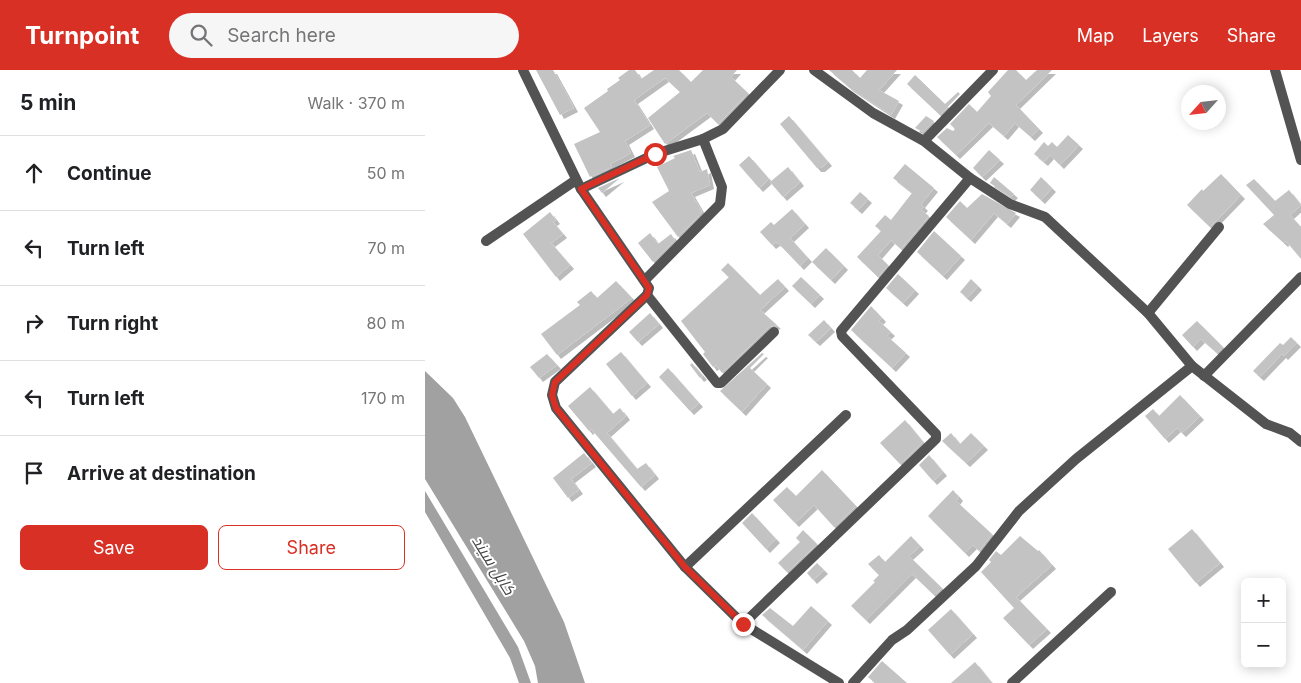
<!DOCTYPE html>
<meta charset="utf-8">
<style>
:root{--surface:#fff;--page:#f6f6f6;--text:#202124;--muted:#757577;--line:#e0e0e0;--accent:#d93025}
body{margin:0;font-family:Inter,Cairo,sans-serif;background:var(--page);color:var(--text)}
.controls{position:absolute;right:15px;bottom:15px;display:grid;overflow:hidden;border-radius:8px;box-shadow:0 2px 12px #0003}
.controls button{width:45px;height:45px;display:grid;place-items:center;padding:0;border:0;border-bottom:1px solid var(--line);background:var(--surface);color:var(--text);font:25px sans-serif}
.compass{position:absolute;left:756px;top:15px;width:45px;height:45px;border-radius:50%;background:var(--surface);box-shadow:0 2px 12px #0003;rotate:243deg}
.stop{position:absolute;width:15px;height:15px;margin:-11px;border:4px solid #d93025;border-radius:50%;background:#fff}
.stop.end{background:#d93025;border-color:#fff;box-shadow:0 1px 5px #0008}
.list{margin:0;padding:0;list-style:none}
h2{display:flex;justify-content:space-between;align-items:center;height:65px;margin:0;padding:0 20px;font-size:21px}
h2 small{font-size:16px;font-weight:400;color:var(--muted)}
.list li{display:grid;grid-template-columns:32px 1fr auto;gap:15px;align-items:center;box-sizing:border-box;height:75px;padding:0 20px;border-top:1px solid var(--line)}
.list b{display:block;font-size:19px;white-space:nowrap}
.list em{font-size:16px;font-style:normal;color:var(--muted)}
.actions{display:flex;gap:10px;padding:15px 20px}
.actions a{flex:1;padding:11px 0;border:1px solid var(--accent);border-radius:8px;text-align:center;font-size:18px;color:var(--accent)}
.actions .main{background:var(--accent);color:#fff}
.icon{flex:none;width:28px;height:28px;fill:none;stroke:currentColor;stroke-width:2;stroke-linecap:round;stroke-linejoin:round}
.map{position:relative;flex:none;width:876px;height:613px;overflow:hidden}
header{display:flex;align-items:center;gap:30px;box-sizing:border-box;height:70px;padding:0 25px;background:var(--accent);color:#fff}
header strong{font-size:24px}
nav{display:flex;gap:28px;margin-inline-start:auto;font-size:18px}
.search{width:350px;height:45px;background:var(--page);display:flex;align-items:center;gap:12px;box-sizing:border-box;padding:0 18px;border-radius:28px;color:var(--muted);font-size:19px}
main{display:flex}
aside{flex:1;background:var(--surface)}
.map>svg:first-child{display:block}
.water{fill:#a1a1a1}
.building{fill:#c3c3c3;filter:url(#shadow)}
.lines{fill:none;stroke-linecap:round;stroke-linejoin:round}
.street{stroke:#535353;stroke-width:10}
.route{stroke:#d93025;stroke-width:6}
.labels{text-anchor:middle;stroke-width:4;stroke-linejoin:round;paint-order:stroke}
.water-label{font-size:16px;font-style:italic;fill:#424242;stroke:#fff}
</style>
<header>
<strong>Turnpoint</strong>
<div class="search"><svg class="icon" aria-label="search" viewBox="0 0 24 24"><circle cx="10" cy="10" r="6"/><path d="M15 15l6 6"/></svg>Search here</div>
<nav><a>Map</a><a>Layers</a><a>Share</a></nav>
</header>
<main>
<aside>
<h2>5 min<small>Walk · 370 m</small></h2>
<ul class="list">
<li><svg class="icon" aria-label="ahead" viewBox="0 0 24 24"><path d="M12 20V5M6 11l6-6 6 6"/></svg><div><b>Continue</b></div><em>50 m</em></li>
<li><svg class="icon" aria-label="left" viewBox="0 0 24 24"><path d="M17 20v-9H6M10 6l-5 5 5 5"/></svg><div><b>Turn left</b></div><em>70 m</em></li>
<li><svg class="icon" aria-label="right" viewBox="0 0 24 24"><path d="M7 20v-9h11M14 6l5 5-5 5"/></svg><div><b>Turn right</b></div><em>80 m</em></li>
<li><svg class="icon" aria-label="left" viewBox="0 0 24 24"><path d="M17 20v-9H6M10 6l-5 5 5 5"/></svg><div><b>Turn left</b></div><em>170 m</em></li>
<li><svg class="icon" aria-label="arrive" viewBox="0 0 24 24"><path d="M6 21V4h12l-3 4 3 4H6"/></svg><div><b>Arrive at destination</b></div></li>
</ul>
<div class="actions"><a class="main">Save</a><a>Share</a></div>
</aside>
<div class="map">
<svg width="876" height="613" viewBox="0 0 876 613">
<defs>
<filter id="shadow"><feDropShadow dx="4" dy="4" stdDeviation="0" flood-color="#0004"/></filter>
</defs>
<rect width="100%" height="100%" fill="#fff"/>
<g class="water">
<polygon points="0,301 28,328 40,347 139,552 160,613 113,613 110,596 99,571 0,409"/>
<polygon points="0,421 93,577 106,613 94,613 85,588 0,442"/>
</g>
<g class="building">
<polygon points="111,0 128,0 149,38 135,45"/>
<polygon points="204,0 210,0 216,9 229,0 254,0 266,12 278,0 312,0 306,7 323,23 293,54 282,43 240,74 223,48 255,22 240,8 209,30 225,55 200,71 206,83 185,94 187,97 165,107 149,74 175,62 159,38 183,21 182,19 195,10 193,8"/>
<polygon points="404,0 427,0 435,8 442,0 472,0 454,20 474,31 466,45 425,18"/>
<polygon points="583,0 591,0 601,10 612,0 627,0 591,35 614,59 606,67 590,53 579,66 564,53 531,85 512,67 522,58 528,61 530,59 525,54 544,34 552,42 566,26 563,22"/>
<polygon points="490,5 520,34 533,22 535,24 515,45 482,14"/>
<polygon points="364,46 403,92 396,98 392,98 355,54"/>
<polygon points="501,46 509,51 498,62 490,58"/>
<polygon points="643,65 654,75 635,95 625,85 619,92 609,84 619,72 623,76 627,72 632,77"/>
<polygon points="266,80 275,102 282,99 285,115 266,123 277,142 253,167 227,132 244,121 232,97 250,88 248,86"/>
<polygon points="564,80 575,90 557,107 548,98"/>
<polygon points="324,86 344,109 334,118 314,95"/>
<polygon points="480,94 509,118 496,134 499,137 496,140 504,146 476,179 466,170 453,185 463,195 453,207 432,187 456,161 450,156 460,145 466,150 487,123 468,108"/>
<polygon points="363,97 375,112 358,127 345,112"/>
<polygon points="796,104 816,125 785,157 762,135 777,119 778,121"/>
<polygon points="569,107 589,124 586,127 565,113"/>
<polygon points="616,107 627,118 616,130 605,120"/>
<polygon points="195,108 177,123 173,118"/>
<polygon points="829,109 850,131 864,120 876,135 865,145 876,157 876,189 861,171 859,173 838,154 849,145 821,115"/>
<polygon points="435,122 443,129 433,140 425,133"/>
<polygon points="557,124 591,143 582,154 569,143 546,170 521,147 535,131 542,138"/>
<polygon points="367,139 380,154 365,168 383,188 375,196 354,174 351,172 347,175 335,162 346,152 349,155"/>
<polygon points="125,142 131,150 128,152 138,164 126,173 145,195 131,207 98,164"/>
<polygon points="509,161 536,186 518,206 492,182"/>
<polygon points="225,163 233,174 246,164 250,170 228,192 213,173"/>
<polygon points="401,178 419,196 406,210 387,192"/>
<polygon points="303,193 335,225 353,209 360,217 335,240 352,255 344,257 297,303 291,295 288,297 278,284 280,282 256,251 304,207 296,200"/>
<polygon points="473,204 490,220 478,233 461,218"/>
<polygon points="376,207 395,225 386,234 367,216"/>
<polygon points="546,209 553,216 542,228 535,222"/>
<polygon points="191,211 207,228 132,285 116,264 155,235 152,232 166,221 172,228"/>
<polygon points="446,236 457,248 454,251 466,262 462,266 481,283 467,298 426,260"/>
<polygon points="225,243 234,254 213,272 204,262"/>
<polygon points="399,250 406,258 391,272 383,265"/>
<polygon points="772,251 798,277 792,283 776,269 768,277 757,265"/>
<polygon points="866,267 872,273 859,286 857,284 835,307 828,301 855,273 858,275"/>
<polygon points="196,282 222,313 207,326 181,294"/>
<polygon points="337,283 339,284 325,298 342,314 317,342 295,321"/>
<polygon points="122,284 132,295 114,308 105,297"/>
<polygon points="267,293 278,306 275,308 265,295"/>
<polygon points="243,298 274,333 265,341 234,307"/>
<polygon points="165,317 188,344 195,338 201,346 182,363 212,399 221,393 230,405 216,417 166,359 164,361 143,336"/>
<polygon points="755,325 775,346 757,363 752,358 740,369 720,346 728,339 734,346"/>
<polygon points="480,350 498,372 475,394 455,373"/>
<polygon points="526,363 535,374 546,363 559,376 541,393 517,371"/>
<polygon points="159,383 167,393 146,409 154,420 143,428 128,408"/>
<polygon points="504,385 518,402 508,411 494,395"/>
<polygon points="397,400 431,436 409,457 389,435 370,453 348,430 362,417 371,426"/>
<polygon points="528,420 534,427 531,431 567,464 554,481 548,475 540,483 503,446"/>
<polygon points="327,443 351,469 341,479 317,453"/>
<polygon points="767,459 795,493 771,513 743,479"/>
<polygon points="378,460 392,474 362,502 353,493 375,472 371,468"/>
<polygon points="486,466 495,476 484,486 517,518 509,525 487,504 441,550 426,536 450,512 448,511 454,505 443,494 454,485 460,492"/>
<polygon points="595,466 613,481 614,480 627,495 591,527 622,559 604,575 578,548 589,538 556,502 566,492 564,490 571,481 576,485"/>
<polygon points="392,493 399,500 388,510 382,503"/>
<polygon points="386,536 403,551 378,580 337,545 345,538 368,556"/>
<polygon points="526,539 548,564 525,585 503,560"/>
<polygon points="457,591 482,613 450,613 443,607"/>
<polygon points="550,592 567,613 526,613"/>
</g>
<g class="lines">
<g class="street">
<polyline points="98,0 156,119 224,218 222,225 130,312 127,325 131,338 260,497 318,554 414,613"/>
<polyline points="389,0 448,43 499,71 545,108 585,134 620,147 723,243 767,296 841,354 865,363 876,372"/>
<polyline points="850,0 876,90"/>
<polyline points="499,71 568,0"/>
<polyline points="156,119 230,84 278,69 298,59 355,0"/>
<polyline points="61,171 151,110"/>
<polyline points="220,210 295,134 297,117 278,69"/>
<polyline points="222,225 292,313 296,313 349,262"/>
<polyline points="723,243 794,157"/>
<polyline points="779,306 876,207"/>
<polyline points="260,497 421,345"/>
<polyline points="318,554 511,369 511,364 417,266 416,261 545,108"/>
<polyline points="428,613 467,570 482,560 551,496 594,441 651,389 767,296"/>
<polyline points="587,613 686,522"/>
</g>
</g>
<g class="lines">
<polyline class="route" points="230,84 156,119 224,218 222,225 130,312 127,325 131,338 260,497 318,554"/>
</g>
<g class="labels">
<g class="water-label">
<text transform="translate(69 495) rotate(58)" y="6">کابل سيند</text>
</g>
</g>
</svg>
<div class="controls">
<button>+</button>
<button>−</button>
</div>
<svg class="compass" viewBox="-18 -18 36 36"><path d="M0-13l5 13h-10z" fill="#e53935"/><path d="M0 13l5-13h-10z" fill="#757577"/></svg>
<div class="stop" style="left:230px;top:84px"></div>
<div class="stop end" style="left:318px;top:554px"></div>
</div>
</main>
